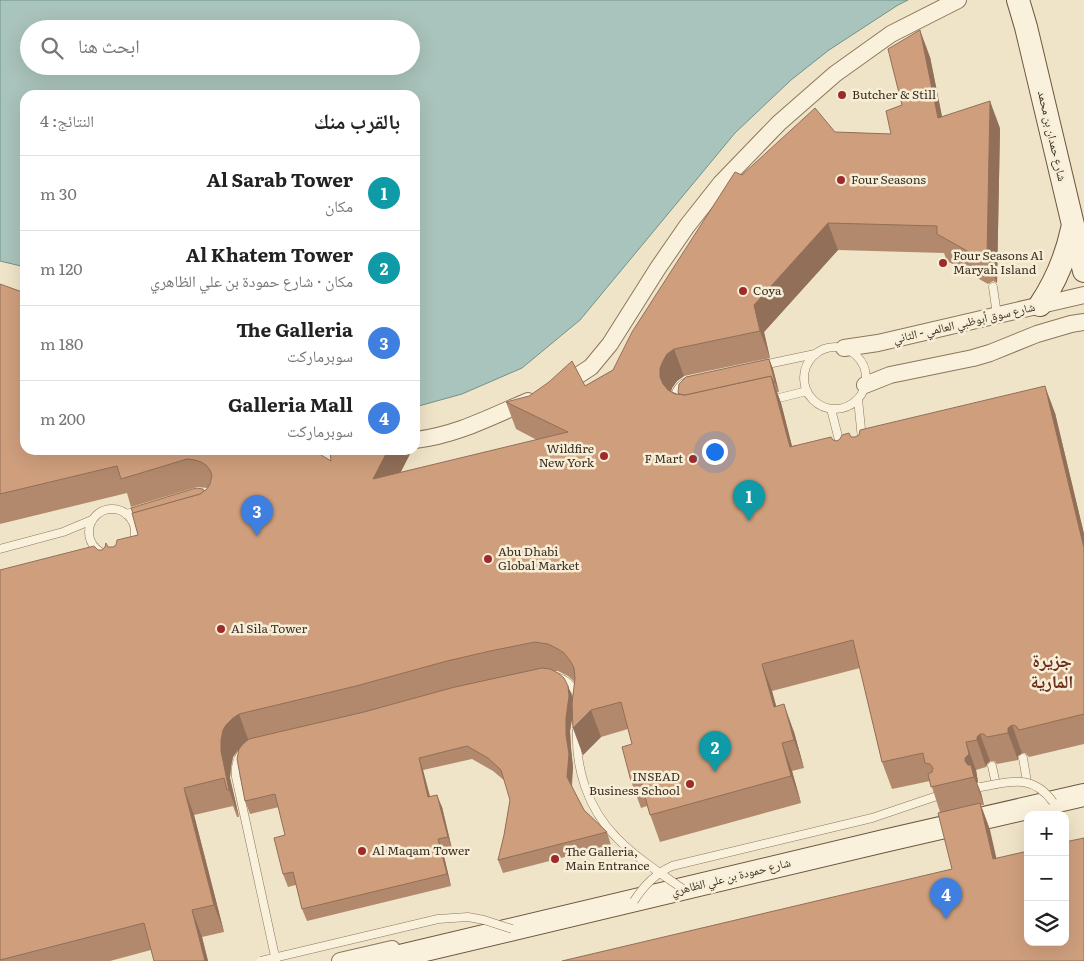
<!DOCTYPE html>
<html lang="ar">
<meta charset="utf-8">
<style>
:root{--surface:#fff;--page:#f6f6f6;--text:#222;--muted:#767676;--line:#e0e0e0;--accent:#b45309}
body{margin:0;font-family:Literata,"Noto Naskh Arabic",serif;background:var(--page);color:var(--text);direction:rtl}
.controls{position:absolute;right:15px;bottom:15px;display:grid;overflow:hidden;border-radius:10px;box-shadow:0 5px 20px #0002}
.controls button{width:45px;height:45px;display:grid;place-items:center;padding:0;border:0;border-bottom:1px solid var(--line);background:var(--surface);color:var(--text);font:25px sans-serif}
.you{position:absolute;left:714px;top:451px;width:18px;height:18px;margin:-12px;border:4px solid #fff;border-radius:50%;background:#1a73e8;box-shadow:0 0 0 8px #1a73e833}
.badge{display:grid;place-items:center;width:32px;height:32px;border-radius:50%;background:var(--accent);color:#fff;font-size:16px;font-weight:700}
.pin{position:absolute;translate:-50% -41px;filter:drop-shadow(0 1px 2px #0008)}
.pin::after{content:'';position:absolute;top:26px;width:18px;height:15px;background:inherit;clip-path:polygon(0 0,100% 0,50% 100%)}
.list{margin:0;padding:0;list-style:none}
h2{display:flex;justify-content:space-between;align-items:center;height:65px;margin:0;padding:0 20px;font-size:21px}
h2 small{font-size:16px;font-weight:400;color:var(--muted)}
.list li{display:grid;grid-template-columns:32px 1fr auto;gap:15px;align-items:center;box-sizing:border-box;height:75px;padding:0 20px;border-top:1px solid var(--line)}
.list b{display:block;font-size:19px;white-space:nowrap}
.list p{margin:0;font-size:16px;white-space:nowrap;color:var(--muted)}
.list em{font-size:16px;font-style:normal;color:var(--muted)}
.icon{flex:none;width:28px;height:28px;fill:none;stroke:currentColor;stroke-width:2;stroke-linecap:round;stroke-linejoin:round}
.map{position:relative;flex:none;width:1084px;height:961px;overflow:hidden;direction:ltr}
.search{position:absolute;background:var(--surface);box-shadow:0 5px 20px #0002;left:20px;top:20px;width:400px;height:55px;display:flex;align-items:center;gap:12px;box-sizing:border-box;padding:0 18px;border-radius:28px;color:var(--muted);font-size:19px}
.panel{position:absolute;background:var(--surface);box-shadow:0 5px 20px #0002;left:20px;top:90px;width:400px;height:365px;border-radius:15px;direction:rtl}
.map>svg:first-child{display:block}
.water{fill:#a9c4bc;stroke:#6f938a;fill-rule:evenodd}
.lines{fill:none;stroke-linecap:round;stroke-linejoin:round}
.service-casing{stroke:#8d765c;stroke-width:9}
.minor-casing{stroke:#8d765c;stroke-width:18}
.secondary-casing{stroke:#6f573f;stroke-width:24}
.service{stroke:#faf1dc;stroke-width:8}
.minor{stroke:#faf1dc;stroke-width:16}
.secondary{stroke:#faf1dc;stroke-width:22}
.service-bridge-casing{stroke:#8d765c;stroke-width:9;stroke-linecap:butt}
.service-bridge{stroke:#faf1dc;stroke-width:8}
.wall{fill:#b2896c;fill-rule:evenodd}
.shaded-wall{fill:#916f58}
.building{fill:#cf9f7d;stroke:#916f58}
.poi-dot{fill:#9e2a2b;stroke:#f7eed8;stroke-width:2}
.labels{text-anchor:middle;stroke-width:5;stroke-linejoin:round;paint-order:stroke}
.poi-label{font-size:12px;fill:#3d2e20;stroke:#f7eed8;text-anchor:start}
.street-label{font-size:12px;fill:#3d2e20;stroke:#f7eed8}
.district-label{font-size:18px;font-weight:bold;fill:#6b2e1e;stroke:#f7eed8}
</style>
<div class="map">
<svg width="1084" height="961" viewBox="0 0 1084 961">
<rect width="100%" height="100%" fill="#f0e4c8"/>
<path class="water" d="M0,0H908L898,5L829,50L791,80L735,133L580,320L522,368L462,394L415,407V95H25V267L0,261ZM29,29H411V66H29Z"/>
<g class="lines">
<g class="service-casing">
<g id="service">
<polyline points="993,287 997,315"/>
<circle cx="835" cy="378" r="31"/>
<polyline points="763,365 815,354"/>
<polyline points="858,399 862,439"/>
<polyline points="771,400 807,391"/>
<path d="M675,403C674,394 677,387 686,382"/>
<polyline points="831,409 841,448"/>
<circle cx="112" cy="532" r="23"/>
<polyline points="126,514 142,510"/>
<polyline points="0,549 63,532 92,520"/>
<polyline points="1023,758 1027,782"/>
<polyline points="992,766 996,784"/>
</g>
</g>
<g class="minor-casing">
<g id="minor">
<polyline points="844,348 878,343 1084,295"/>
<polyline points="865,385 890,375 973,358 990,353 1037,334 1071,324 1084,322"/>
<polyline points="562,386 591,367 610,344 658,268 687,226 721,183 779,123 835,74 891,34 958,0"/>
<path d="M415,440C457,435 490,417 528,401"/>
<polyline points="340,961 392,949"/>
</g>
</g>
<g class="secondary-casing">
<g id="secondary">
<polyline points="1018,0 1026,27 1084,271"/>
<path d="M1040,305C1056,281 1066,257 1072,229"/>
<polyline points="379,961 884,841 1084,795"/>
</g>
</g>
<use href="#service" class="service"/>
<use href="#minor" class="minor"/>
<use href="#secondary" class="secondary"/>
<g class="service-bridge-casing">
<g id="service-bridge">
<path d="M557,677C567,680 574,687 578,697"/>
<path d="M577,729C575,768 588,809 616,837C635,857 660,873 683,889"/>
<path d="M241,754C236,761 235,768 236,777L276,961"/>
<path d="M980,787C1010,782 1032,773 1053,802"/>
<path d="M634,901C644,885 655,874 672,866L872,818L937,796"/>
<polyline points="261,961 438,919 468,917 484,920 512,929"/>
</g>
</g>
<use href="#service-bridge" class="service-bridge"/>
</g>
<path class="wall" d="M930,57L942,117L1000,128L997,283L993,281L988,284L947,261L944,253L838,250L764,332L770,358L684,376L677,381L672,388L671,391L678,394V392L769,359L773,369L779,392H777L781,403L792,446L833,440L837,441L851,437H855L1055,413L1084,534V744L1029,757L1025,753H1022L1018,756V760L997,764L994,761H990L987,764L986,767L976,770L978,782L977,783L981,793L984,805H981L990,830L952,869L940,812L930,781L892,789L882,762L860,668L772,691L776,706L794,732L804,768L792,771L801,803L660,842L647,806L641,808L631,781L632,744L628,729L601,737L583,755L573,728L572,717L570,731L571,748L573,767L572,787L584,810L607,832L611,845L503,873L498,860L504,835L510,800L505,781L493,771L472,759L423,770L430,796L442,807L452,849L443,852L451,886L307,921L302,909L296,885L288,887L283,874L285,835L279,807L250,814L245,801L239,750L233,757L231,767L230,778L239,817H237L233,806L194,815L224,932L202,937L208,961H154L151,950L110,961H0V570L98,550H102L108,547H113L138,535L204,491L208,488L197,487L131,507L127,493L0,524V284L331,461L330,450H412L400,473L537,440L516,429L506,402L585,386L613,370L742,175L835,132L891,134L902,105ZM553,671H558L568,676L575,682L573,698L568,686Z"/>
<g class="shaded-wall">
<polygon points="920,30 930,57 948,146 938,118"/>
<polygon points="990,101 1000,128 997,283 987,256"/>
<polygon points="828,223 838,250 764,332 770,358 760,331 754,305"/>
<polygon points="674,349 684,376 677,381 672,388 670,395 670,404 660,377 660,368 663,361 667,354"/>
<polygon points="769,359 773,369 779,392 775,382"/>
<polygon points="771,376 781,403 799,474 790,447"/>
<polygon points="1045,386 1055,413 1084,534 1084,548"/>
<polygon points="388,450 412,450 383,507 373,479"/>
<polygon points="762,664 772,691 784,734 774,707"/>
<polygon points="568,686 573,699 574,709 570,731 571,748 573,767 571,790 567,777 566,718"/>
<polygon points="784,704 794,732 804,768 794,740"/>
<polygon points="591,710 601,737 583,755 573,728"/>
<polygon points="239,714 249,742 243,745 236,752 233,757 231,767 230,778 239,817 229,790 221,751 221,740 223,730 226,725 233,718"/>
<polygon points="1012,725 1022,753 1018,756 1018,760 1008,733 1008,728"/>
<polygon points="980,734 990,761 987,764 986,767 977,740 977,737"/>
<polygon points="966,742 976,770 978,782 977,783 981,793 984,805 974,777 965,761"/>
<polygon points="782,743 792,771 801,803 791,776"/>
<polygon points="419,758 423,770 433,810 428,797"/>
<polygon points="184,788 194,815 224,932 214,905"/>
<polygon points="437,795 442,807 452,849 448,837"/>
<polygon points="980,803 990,830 1003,887 993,859"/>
<polygon points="438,839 443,852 451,886 447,874"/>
<polygon points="192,910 202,937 208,961 205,961"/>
</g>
<g class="building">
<polygon points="920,30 938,118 990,101 987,256 983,254 978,257 937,234 937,226 828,223 754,305 760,331 674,349 667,354 663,361 660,368 660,377 663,384 668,390 675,394 685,395 771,376 790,447 831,437 833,440 837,441 840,439 842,435 849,433 851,437 855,437 859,435 860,430 1045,386 1084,548 1084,714 1019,730 1016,726 1012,725 1008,728 1008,733 987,737 984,734 980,734 977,737 977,740 966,742 969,754 965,758 965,761 968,765 971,765 974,777 931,787 928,774 932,772 933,768 930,764 925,763 923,753 882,762 853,640 762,664 774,707 784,704 794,740 782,743 791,776 650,815 640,778 631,781 622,747 632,744 621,702 591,710 573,728 572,704 575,678 574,668 571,662 564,653 558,649 548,644 535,642 490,651 447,661 356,686 239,714 233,718 226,725 223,730 221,740 221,751 229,790 227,790 224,778 184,788 214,905 192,910 205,961 154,961 144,923 0,960 0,570 94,546 98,550 102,550 105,547 106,543 108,547 113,547 116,545 117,540 138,535 132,513 200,494 207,489 210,484 212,475 210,470 206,465 201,462 195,460 187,459 121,479 117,466 0,494 0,284 25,293 25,450 313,450 331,461 330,450 388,450 373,479 568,432 506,402 529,396 549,382 572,361 585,386 613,370 632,332 735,172 742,175 815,108 835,132 891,134 886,111 902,105 888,49"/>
<polygon points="769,359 775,382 774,383 771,376 685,395 679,394 678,392 679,384 686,377"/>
<polygon points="196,488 203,489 204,491 200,494 133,513 131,508"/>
<polygon points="542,668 550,669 558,673 564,678 568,686 569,696 566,718 566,735 569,754 567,777 584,810 607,832 498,860 504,835 510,800 501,770 488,758 467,746 419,758 428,797 437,795 448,837 438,839 447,874 302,909 293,872 283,874 274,838 285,835 275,794 245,801 237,759 239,749 243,744 249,739 364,712 455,687"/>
<polygon points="980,803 993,859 1028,851 1028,942 1065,942 1065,842 1084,838 1084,961 562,961 952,869 938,813"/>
</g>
<g class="poi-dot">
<circle cx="842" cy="95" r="5"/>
<circle cx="841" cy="180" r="5"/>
<circle cx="943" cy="263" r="5"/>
<circle cx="743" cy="291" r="5"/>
<circle cx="604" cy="456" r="5"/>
<circle cx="693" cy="459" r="5"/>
<circle cx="488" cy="559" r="5"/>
<circle cx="221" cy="629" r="5"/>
<circle cx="690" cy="784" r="5"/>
<circle cx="362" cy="851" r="5"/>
<circle cx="555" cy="859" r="5"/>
</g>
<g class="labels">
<g class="poi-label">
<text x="852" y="99">Butcher &amp; Still</text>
<text x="851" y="184">Four Seasons</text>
<text x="953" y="260">Four Seasons Al<tspan x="953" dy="14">Maryah Island</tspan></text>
<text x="753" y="295">Coya</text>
<text x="594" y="453" text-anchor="end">Wildfire<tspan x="594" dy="14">New York</tspan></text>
<text x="683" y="463" text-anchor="end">F Mart</text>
<text x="498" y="556">Abu Dhabi<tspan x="498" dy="14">Global Market</tspan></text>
<text x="231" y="633">Al Sila Tower</text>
<text x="680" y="781" text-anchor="end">INSEAD<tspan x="680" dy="14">Business School</tspan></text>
<text x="372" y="855">Al Maqam Tower</text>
<text x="565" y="856">The Galleria,<tspan x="565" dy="14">Main Entrance</tspan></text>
</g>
<g class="street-label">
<text transform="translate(1052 136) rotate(77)" y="4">شارع حمدان بن محمد</text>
<text transform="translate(964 323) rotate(-13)" y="4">شارع سوق أبوظبي العالمي - الثاني</text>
<text transform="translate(731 877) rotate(-14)" y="4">شارع حمودة بن علي الظاهري</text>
</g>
<g class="district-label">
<text x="1052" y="667">جزيرة<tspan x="1052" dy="21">المارية</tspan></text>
</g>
</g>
</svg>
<div class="controls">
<button>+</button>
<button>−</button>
<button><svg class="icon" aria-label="layers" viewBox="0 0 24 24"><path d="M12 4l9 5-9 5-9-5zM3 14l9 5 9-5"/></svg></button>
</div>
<div class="you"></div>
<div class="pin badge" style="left:749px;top:521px;background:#0f9aa8">1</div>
<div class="pin badge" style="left:715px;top:772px;background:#0f9aa8">2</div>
<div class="pin badge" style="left:257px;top:536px;background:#3f7fe0">3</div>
<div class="pin badge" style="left:946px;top:919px;background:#3f7fe0">4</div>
<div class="search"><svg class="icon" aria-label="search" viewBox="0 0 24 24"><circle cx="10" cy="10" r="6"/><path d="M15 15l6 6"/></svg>ابحث هنا</div>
<section class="panel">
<h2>بالقرب منك<small>النتائج: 4</small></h2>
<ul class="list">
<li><span class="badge" style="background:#0f9aa8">1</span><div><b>Al Sarab Tower</b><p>مكان</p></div><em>30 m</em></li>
<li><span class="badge" style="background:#0f9aa8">2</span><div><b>Al Khatem Tower</b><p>مكان · شارع حمودة بن علي الظاهري</p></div><em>120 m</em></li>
<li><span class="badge" style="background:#3f7fe0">3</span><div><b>The Galleria</b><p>سوبرماركت</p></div><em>180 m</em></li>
<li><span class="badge" style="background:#3f7fe0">4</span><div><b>Galleria Mall</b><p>سوبرماركت</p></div><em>200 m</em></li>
</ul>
</section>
</div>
